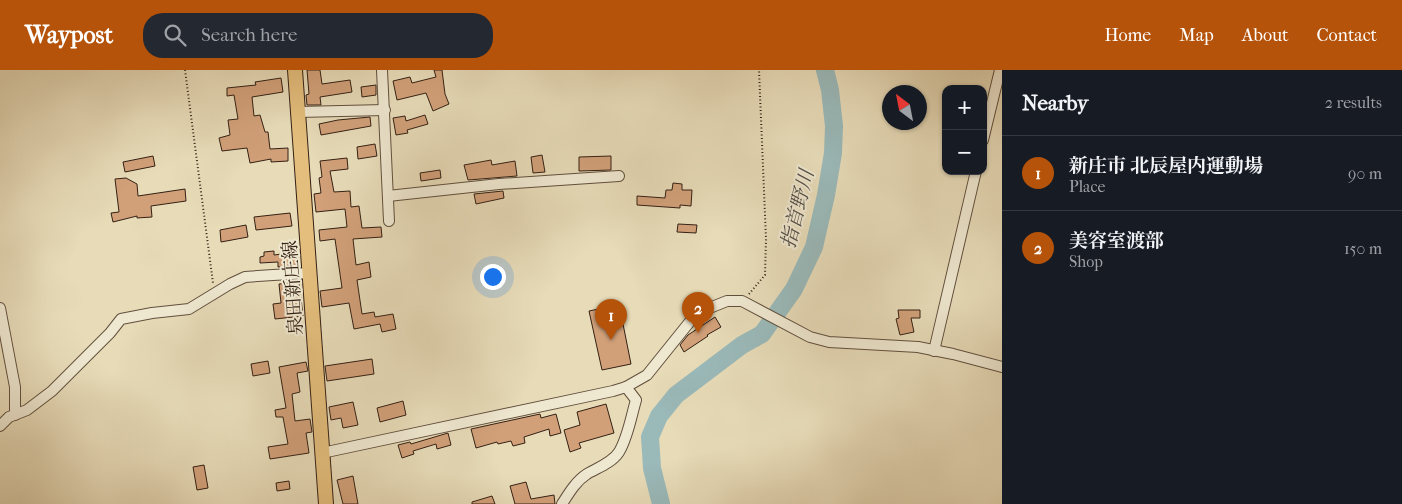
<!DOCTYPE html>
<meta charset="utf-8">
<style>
:root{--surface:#171b24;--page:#242831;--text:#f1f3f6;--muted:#9ea1a6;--line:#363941;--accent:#b45309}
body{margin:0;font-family:"IM FELL French Canon","Noto Serif JP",serif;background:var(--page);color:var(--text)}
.controls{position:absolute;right:15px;top:15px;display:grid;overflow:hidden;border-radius:10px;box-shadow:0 1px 4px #0004}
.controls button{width:45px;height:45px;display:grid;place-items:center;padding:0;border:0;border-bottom:1px solid var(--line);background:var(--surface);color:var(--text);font:25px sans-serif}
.compass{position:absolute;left:882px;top:15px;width:45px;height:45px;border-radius:50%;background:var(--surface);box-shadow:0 1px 4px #0004;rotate:328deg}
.you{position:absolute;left:492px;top:206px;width:18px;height:18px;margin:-12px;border:4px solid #fff;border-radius:50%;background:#1a73e8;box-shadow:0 0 0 8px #1a73e833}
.badge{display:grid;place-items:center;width:32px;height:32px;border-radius:50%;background:var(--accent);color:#fff;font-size:16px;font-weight:700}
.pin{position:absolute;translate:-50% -41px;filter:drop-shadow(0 1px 2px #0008)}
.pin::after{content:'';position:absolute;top:26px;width:18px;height:15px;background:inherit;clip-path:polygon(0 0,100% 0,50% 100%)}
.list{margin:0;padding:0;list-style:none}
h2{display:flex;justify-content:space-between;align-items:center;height:65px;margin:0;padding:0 20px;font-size:21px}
h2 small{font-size:16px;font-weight:400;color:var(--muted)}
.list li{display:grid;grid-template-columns:32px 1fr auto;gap:15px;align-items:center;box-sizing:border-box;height:75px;padding:0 20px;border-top:1px solid var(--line)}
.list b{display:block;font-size:19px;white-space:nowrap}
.list p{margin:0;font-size:16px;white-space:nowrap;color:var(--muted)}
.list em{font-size:16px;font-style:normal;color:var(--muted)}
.icon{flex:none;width:28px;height:28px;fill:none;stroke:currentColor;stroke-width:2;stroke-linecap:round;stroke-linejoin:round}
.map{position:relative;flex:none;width:1002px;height:434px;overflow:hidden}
header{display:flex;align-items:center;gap:30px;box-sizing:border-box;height:70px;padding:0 25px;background:var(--accent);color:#fff}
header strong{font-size:24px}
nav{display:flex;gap:28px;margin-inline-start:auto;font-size:18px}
.search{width:350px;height:45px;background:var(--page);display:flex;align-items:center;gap:12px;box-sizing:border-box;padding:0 18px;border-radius:20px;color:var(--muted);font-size:19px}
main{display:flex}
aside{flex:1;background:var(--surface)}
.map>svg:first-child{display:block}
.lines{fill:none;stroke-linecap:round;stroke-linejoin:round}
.river{stroke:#9ab9b9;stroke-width:18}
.building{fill:#d1a079;stroke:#342014}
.minor-casing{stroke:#614f3d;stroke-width:12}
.major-casing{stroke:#342014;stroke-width:16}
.path{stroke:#342014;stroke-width:2;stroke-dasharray:1 2.5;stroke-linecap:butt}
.minor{stroke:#efe8d1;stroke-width:10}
.major{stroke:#e4be7c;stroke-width:14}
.labels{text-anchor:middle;stroke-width:4;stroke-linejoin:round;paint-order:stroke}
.street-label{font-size:19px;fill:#342014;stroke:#efe8d1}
.water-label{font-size:20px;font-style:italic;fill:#534e46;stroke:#efe8d1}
</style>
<header>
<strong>Waypost</strong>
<div class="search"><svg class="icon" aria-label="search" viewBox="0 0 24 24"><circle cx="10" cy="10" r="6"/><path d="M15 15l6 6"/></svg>Search here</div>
<nav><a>Home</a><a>Map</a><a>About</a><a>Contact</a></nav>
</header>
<main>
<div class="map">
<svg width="1002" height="434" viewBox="0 0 1002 434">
<rect width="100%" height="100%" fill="#e7dbb8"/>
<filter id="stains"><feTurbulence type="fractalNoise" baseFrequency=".004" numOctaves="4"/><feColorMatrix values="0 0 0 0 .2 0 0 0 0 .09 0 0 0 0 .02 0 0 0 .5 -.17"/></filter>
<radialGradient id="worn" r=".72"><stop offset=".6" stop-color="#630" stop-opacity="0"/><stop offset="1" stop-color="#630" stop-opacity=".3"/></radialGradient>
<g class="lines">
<polyline class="river" points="661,434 652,398 650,367 659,346 676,325 742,275 762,264 794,219 814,177 826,125 833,83 834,56 830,20 825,0"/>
</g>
<g class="building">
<polygon points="307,0 320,0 322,14 350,10 352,22 320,27 321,35 307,35 306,25 309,24"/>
<polygon points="434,0 442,0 445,24 449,34 433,41 426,23 397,30 393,11 410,7 412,13 436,7"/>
<polygon points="281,8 283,22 252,27 254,46 260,45 265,62 268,62 270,79 288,78 288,91 271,92 271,89 250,93 247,78 222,81 219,68 230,65 228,50 238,49 234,25 227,26 227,18 256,15 255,12"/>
<polygon points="376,15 376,25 362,27 361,17"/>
<polygon points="425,45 428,54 407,60 408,63 396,65 393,48 405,46 406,51"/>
<polygon points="370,47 371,56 321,65 319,54 338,50"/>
<polygon points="375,74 377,86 358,89 357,77"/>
<polygon points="542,85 545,102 533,103 531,87"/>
<polygon points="153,86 155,96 125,102 123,92"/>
<polygon points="611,86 611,100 579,101 579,87"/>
<polygon points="347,88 348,99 330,101 334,122 350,121 351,137 359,136 362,158 381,157 382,167 353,169 356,195 369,192 371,207 357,210 362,244 374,242 375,247 393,244 396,259 382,262 380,254 354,259 349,233 322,237 320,221 342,218 335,169 320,171 319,160 347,157 345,139 316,142 314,124 321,123 319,108 322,107 320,91"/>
<polygon points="491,90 492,95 515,91 517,106 468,110 464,95"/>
<polygon points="440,100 441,108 421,111 420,103"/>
<polygon points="126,108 137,114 138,126 185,119 186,131 151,136 152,147 137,148 137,146 113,152 111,143 119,142 115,109"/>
<polygon points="673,113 682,114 682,120 692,120 691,136 680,135 680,138 637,135 637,126 665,128 666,120 672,120"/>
<polygon points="503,121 504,128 476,134 474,124"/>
<polygon points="290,143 292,156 256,160 254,147"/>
<polygon points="678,154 697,155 696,163 677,162"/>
<polygon points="246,155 248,167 221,172 220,160"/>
<polygon points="274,181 274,185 297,182 299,195 278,197 278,192 260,193 260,187 264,186 264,182"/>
<polygon points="299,212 303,246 275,249 273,234 281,233 279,214"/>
<polygon points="608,237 610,246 621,244 631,294 602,300 589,241"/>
<polygon points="898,240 920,240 920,248 911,248 914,262 900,265 896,249 899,248"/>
<polygon points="715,247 721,257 707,265 708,266 684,282 680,275 688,265"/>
<polygon points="372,289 374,304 327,311 325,296"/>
<polygon points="268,291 270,303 253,306 251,294"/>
<polygon points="306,292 308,301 297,303 300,322 292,324 295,351 310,349 312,362 306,363 309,383 270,389 268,377 288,374 283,347 276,347 275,340 286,338 279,297"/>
<polygon points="403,331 406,345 380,352 377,338"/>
<polygon points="353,332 358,355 343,358 341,348 331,350 329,337"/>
<polygon points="606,334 614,363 579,373 581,378 570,382 564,360 580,355 577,342"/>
<polygon points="540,344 541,348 556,344 561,363 550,366 549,359 524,367 525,373 513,376 511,371 498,374 497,372 476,378 471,359"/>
<polygon points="448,363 451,375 437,379 436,374 413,381 414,384 402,388 398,375 410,372 411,374"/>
<polygon points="204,395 208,418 197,420 193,397"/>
<polygon points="353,406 358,434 343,434 337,410"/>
<polygon points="289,411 290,419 277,421 276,413"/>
<polygon points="526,412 531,429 554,425 555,434 515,434 510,416"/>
<polygon points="492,426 495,434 472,434 472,432"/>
</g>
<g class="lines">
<g class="minor-casing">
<g id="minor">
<polyline points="382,0 389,151"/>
<polyline points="298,42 385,40"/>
<polyline points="983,70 1000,0"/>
<polyline points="388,126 499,114 619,106"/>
<polyline points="0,238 15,317 15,345"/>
<polyline points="934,281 976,101"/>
<polyline points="0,356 9,347 27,340 52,321 110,263 121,249 152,243 189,239 230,214 245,207 273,205 310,203"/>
<polyline points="322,383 613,321 626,317 647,305 692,249 707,239 727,231 742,231 810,267 829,272 918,277 953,284 1002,297"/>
<path d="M562,434C569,423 576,411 587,404C597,398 612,393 619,382C628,367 631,347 636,330L626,317"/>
</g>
</g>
<g class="major-casing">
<polyline id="major" points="295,0 326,434"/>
</g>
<g class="path">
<polyline points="185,0 213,213"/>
<polyline points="749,224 765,205 766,169 759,0"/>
</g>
<use href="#minor" class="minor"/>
<use href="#major" class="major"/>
</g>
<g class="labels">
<g class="street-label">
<text transform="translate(292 218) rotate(-94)" y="7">泉田新庄線</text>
</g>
<g class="water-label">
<text transform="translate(797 139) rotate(-76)" y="7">指首野川</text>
</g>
</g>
<rect width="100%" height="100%" filter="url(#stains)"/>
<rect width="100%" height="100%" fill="url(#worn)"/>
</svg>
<div class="controls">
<button>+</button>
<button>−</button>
</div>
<svg class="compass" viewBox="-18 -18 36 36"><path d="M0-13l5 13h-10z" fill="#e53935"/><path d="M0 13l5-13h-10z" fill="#9ea1a6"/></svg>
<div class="you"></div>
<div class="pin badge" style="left:611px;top:270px">1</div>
<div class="pin badge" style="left:698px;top:263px">2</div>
</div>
<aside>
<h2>Nearby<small>2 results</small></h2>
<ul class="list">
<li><span class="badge">1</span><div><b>新庄市 北辰屋内運動場</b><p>Place</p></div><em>90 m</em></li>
<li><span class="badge">2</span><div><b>美容室渡部</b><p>Shop</p></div><em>150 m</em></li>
</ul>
</aside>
</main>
